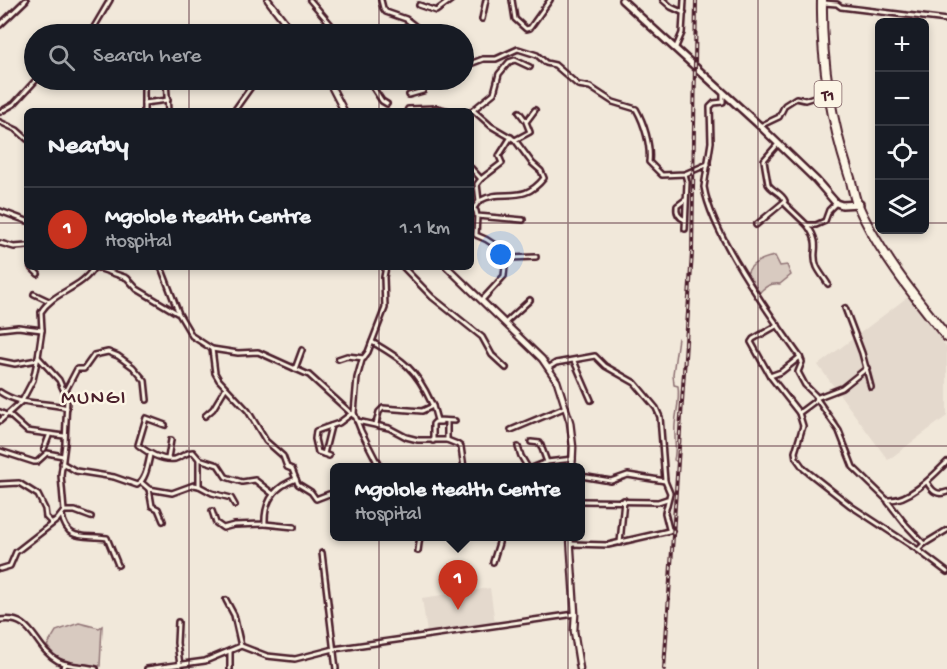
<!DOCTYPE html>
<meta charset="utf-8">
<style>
:root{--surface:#171b24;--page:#20242c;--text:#f1f3f6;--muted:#9ea1a6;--line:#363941;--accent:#c8321e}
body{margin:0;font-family:"Gochi Hand",sans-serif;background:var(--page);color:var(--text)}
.controls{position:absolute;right:18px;top:18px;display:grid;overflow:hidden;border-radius:9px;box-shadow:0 3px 9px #0003}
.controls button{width:54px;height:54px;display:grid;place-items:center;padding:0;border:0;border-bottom:2px solid var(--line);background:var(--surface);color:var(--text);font:30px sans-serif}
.you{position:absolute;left:501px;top:255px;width:21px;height:21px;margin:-15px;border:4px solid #fff;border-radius:50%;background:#1a73e8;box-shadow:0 0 0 9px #1a73e833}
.badge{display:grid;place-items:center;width:39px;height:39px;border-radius:50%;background:var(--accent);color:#fff;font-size:20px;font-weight:700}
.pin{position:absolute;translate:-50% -50px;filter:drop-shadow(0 2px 3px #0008)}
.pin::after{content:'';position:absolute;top:32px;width:21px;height:18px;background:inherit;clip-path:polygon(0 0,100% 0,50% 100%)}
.popup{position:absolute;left:330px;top:463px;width:255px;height:78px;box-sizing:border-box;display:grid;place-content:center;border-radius:9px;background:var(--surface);filter:drop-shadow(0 2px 4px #0005);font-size:20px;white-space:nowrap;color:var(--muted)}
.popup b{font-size:22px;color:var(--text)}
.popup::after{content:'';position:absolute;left:50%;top:100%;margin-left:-12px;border:12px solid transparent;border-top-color:var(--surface)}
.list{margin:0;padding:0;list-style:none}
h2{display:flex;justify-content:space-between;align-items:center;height:78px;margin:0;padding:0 24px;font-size:26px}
h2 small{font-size:20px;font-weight:400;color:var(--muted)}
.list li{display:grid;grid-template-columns:39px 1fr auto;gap:18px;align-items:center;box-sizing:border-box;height:84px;padding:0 24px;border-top:2px solid var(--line)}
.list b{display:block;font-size:22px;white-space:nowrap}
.list p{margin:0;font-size:20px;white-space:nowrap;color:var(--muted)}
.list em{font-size:20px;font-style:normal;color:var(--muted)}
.icon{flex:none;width:33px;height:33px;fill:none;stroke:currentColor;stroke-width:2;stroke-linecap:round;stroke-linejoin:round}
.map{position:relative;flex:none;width:947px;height:669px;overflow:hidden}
.search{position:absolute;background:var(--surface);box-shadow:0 3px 9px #0003;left:24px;top:24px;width:450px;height:66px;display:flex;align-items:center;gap:15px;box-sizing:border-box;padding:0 21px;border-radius:33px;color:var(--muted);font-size:22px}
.panel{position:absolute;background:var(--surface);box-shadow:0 3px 9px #0003;left:24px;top:108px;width:450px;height:162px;border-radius:9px}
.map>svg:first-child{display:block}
.built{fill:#e4d9cd}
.green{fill:#d8cac0;stroke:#917476;stroke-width:1.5}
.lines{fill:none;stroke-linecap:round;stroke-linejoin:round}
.stream{stroke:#8b6d6f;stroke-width:1.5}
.minor-casing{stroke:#4a1f2b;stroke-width:8}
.tertiary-casing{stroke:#4a1f2b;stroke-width:9}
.secondary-casing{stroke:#4a1f2b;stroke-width:10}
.trunk-casing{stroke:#4a1f2b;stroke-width:12}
.minor{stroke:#fcf5e5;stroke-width:3}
.tertiary{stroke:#fcf5e5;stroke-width:4.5}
.secondary{stroke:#fcf5e5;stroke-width:5}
.trunk{stroke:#fcf5e5;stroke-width:8}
.rail-casing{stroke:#4a1f2b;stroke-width:4}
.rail{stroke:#fcf5e5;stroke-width:1.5;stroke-dasharray:4.5;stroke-linecap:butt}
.grid{fill:none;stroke:#4a1f2b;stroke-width:1.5;stroke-opacity:0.55}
.labels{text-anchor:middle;stroke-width:5;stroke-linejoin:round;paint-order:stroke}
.shield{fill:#fcf5e5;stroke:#7f5f63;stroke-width:1.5}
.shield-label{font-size:16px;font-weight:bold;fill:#4a1f2b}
.quarter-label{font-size:21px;letter-spacing:1.5px;fill:#4a1f2b;stroke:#fcf5e5}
</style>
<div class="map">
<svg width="947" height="669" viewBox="0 0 947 669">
<rect width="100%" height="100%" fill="#f1e8da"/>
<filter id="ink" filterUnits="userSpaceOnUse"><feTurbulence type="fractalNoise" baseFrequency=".0167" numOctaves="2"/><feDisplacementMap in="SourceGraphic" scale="12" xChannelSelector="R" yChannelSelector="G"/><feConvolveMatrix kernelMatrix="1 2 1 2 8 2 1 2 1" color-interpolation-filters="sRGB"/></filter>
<g filter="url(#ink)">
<g class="built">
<polygon points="909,296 947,348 947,416 888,460 818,365"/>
<polygon points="490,588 495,623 427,633 422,598"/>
</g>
<g class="green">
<path d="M775,256L780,266L787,265L791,275L780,284C770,283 764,287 758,294L750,284L751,281L747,274C751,262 764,258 775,256Z"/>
<path d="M79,623L99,628L102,626L100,666C79,663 59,666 47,646L56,631Z"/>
</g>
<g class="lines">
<path class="stream" d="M677,462L674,460C677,448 674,436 675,425C676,412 680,401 678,386L674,385L673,374L678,338"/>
<g class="minor-casing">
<g id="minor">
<polyline points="310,0 333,27 335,34"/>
<polyline points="381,0 383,8 386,12 406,19 425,34"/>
<polyline points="512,0 515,19 526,29 530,28 550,0"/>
<polyline points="663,0 671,7 684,13"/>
<polyline points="824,3 837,4 841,7 947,20"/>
<polyline points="419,5 436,11 451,0"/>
<polyline points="482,19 486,0"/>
<polyline points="0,25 26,0"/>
<polyline points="358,30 359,34"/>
<polyline points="90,34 110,0"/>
<polyline points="676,47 682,33 684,0"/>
<path d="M464,58L470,64L483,59H496L518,49L537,55L546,63L555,65L578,85L590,87L613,102L636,109C644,123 651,145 649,162L662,175L685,174L708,164"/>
<polyline points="166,80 168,111"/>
<polyline points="368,80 382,101 387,104"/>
<path d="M723,94V102L714,103L710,107L711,142L704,187C712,235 770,315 800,357L802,362L798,372L805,385L816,396L815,401L799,413L803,426L795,452L796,458L804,469L851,506L918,550L947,572"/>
<polyline points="409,95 423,91"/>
<polyline points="144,103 168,100"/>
<polyline points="473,110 494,93 499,74 509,62 515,60 530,67"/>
<polyline points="144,111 144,88 149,80"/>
<polyline points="234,111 256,80"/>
<polyline points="407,111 408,109 437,108 449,111"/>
<polyline points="0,112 14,104 36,80"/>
<path d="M471,112L473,110L491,126L515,140L532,163L541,171L544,178C522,206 504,187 479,201"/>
<polyline points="519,112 525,120"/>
<polyline points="0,122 17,130 27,139"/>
<polyline points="760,126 779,117 785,105 796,98 805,100 827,93"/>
<polyline points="515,140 530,132 526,122 535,110"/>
<polyline points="471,168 481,179"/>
<polyline points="685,174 687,182 685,229"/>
<path d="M685,200L677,206C676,213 678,217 685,220"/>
<polyline points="784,203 807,225 816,225 825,221 829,210 836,203"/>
<polyline points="471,206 476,211 477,216 523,220"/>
<polyline points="474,208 479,201 477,184 481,179 502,163 499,156 511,137"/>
<polyline points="0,211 27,221"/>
<path d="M477,216L476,235C490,240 501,248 509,260L505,266L504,276L482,300"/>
<path d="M756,225L785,201C782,193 772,191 768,184C768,183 764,162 764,160L778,144"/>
<path d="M807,225C823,247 810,251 817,267C820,273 825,279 828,284"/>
<polyline points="0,243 14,247 27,246"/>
<polyline points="509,258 536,257"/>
<polyline points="31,267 38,274"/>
<polyline points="95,267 127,278 137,289 177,313"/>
<polyline points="161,267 179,314 192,336 212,349 238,353 258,352 309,375 354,416"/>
<polyline points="403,267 432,297 482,337 492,355 506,368"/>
<polyline points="34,294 49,301"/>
<polyline points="845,308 862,353 871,387"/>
<polyline points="505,323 530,300"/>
<polyline points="778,325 753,339 751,342 770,376 799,413"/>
<polyline points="0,329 18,327 42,330"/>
<path d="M372,342C402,359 416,369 431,402C434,407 435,414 437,420L455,421"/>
<polyline points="212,349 215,373 219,380 248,411 266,441 283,456 287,467 292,469 298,484 311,492 316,499 329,494 335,500"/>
<polyline points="338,359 347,356 364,358"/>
<polyline points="0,361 15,364 37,360"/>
<polyline points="574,361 591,400"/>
<polyline points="548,368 556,363 595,356 605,366 635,383 656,408 660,417 665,481 670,493 665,513 669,529 672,531"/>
<polyline points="295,369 302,350"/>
<polyline points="770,376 781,372 800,357"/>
<path d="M0,392C20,406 44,401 67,408"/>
<polyline points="65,392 77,369 84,369 94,355 108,352 118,356 133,367 145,381 147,400"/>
<polyline points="816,398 842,388 867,368"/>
<path d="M817,399L839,431L853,467L887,500C909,502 933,476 947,462"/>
<polyline points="0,412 6,415"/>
<polyline points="8,414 27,431 64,436"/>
<polyline points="205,416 213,409 225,389"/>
<polyline points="0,421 22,401 33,380 38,357"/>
<polyline points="357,421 389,428 406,437 418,440 447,440 457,444 461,447 464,468"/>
<polyline points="376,424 379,412 383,408 422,411 433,406"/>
<path d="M165,425L146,418L138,445C148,453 161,461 175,459C182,457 186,452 193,452L199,459V486L212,493L231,498L235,505"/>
<polyline points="511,430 566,407"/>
<polyline points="447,440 447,421"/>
<polyline points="433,441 433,424 435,422 441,422"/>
<polyline points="531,442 540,443 547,462"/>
<polyline points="518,447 521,456 528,468"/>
<polyline points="44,449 49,436"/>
<polyline points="0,451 34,462 37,462 47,453 63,456"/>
<polyline points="324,454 331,426"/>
<polyline points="329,456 318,452 315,439 316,431 339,423 351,414"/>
<polyline points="168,458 171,440"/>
<polyline points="199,459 218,465 226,477 242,482 255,480 273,494"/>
<path d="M62,463L76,471L114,477L137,485C146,480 148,464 150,455"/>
<polyline points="369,468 378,461"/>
<polyline points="380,468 361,431 354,413 357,378 362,360 368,352 385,308 384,277 386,267"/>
<polyline points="532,468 547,462 573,459"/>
<polyline points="581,476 611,481 628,475 665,481"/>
<path d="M927,482C932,491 937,496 947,492"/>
<polyline points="142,483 149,489 152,506 158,509 163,521"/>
<polyline points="0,484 19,483 38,495 45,509 46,517 52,523"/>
<polyline points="149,489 172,493 194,485 199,486"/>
<polyline points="581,501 658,502 667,499"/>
<polyline points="888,502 906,525 924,544"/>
<polyline points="64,511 75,511 91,517"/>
<path d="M212,511L216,523L223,528L234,525L265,524C264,501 274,487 296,479"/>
<path d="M62,515C67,543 86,534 107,538L118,565"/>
<polyline points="265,524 294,527"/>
<polyline points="542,536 546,536"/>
<polyline points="620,543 624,500"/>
<polyline points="571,544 608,545 669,531"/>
<polyline points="918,550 924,544 947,530"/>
<polyline points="418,551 420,536"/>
<polyline points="322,553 336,669"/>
<polyline points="493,562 499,543 499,536"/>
<path d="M0,569L10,566L16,552L57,520L64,511L61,475L65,444L67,398L59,380L38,357L42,330L41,312C54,291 82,289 94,267"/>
<polyline points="226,600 234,615 241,646"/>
<path d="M0,620C34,615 33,647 58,661C69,667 84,666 96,669"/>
<polyline points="178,622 177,643 180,665"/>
<polyline points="62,669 66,664"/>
<polyline points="147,669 205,661 241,646 267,656 295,659 334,649 575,614"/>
<polyline points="230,669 230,651"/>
</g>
</g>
<g class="tertiary-casing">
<g id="tertiary">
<polyline points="268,0 294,34"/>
<polyline points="328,80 344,111"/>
<polyline points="447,267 542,359 557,381 570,422 573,447 572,468"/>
<polyline points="570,536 575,614 574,631 580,669"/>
</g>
</g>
<g class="secondary-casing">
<polyline id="secondary" points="622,0 760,126 816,180 836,203 842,205 860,204"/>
</g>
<g class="trunk-casing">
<path id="trunk" d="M822,0C821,61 830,117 849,175C852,183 853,192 856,201C877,250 914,296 947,337"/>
</g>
<use href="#minor" class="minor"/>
<use href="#tertiary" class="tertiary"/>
<use href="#secondary" class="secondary"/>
<use href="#trunk" class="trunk"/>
<g class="rail-casing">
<polyline id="rail" points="664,669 692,253 696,0"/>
</g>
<use href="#rail" class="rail"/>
</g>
</g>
<path class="grid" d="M189,0V34M379,0V34M568,0V669M758,0V669M189,80V111M379,80V111M0,223H27M471,223H880M924,223H947M189,267V669M379,267V669M0,446H947"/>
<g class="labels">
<rect class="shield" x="814.5" y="81" width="27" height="26" rx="4.5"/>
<g class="shield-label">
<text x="828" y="100">T1</text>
</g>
<g class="quarter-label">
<text x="94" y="403">MUNGI</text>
</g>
</g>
</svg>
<div class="controls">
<button>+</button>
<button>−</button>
<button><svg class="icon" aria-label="locate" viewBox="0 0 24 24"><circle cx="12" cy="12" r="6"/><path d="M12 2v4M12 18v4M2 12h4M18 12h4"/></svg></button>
<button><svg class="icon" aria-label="layers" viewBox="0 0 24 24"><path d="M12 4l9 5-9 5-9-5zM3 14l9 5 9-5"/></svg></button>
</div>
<div class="you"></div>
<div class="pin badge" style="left:458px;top:610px">1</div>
<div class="popup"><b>Mgolole Health Centre</b>Hospital</div>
<div class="search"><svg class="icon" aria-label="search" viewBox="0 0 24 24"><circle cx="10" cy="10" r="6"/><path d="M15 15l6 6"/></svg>Search here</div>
<section class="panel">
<h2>Nearby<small></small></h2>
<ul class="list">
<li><span class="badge">1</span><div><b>Mgolole Health Centre</b><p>Hospital</p></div><em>1.1 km</em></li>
</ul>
</section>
</div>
